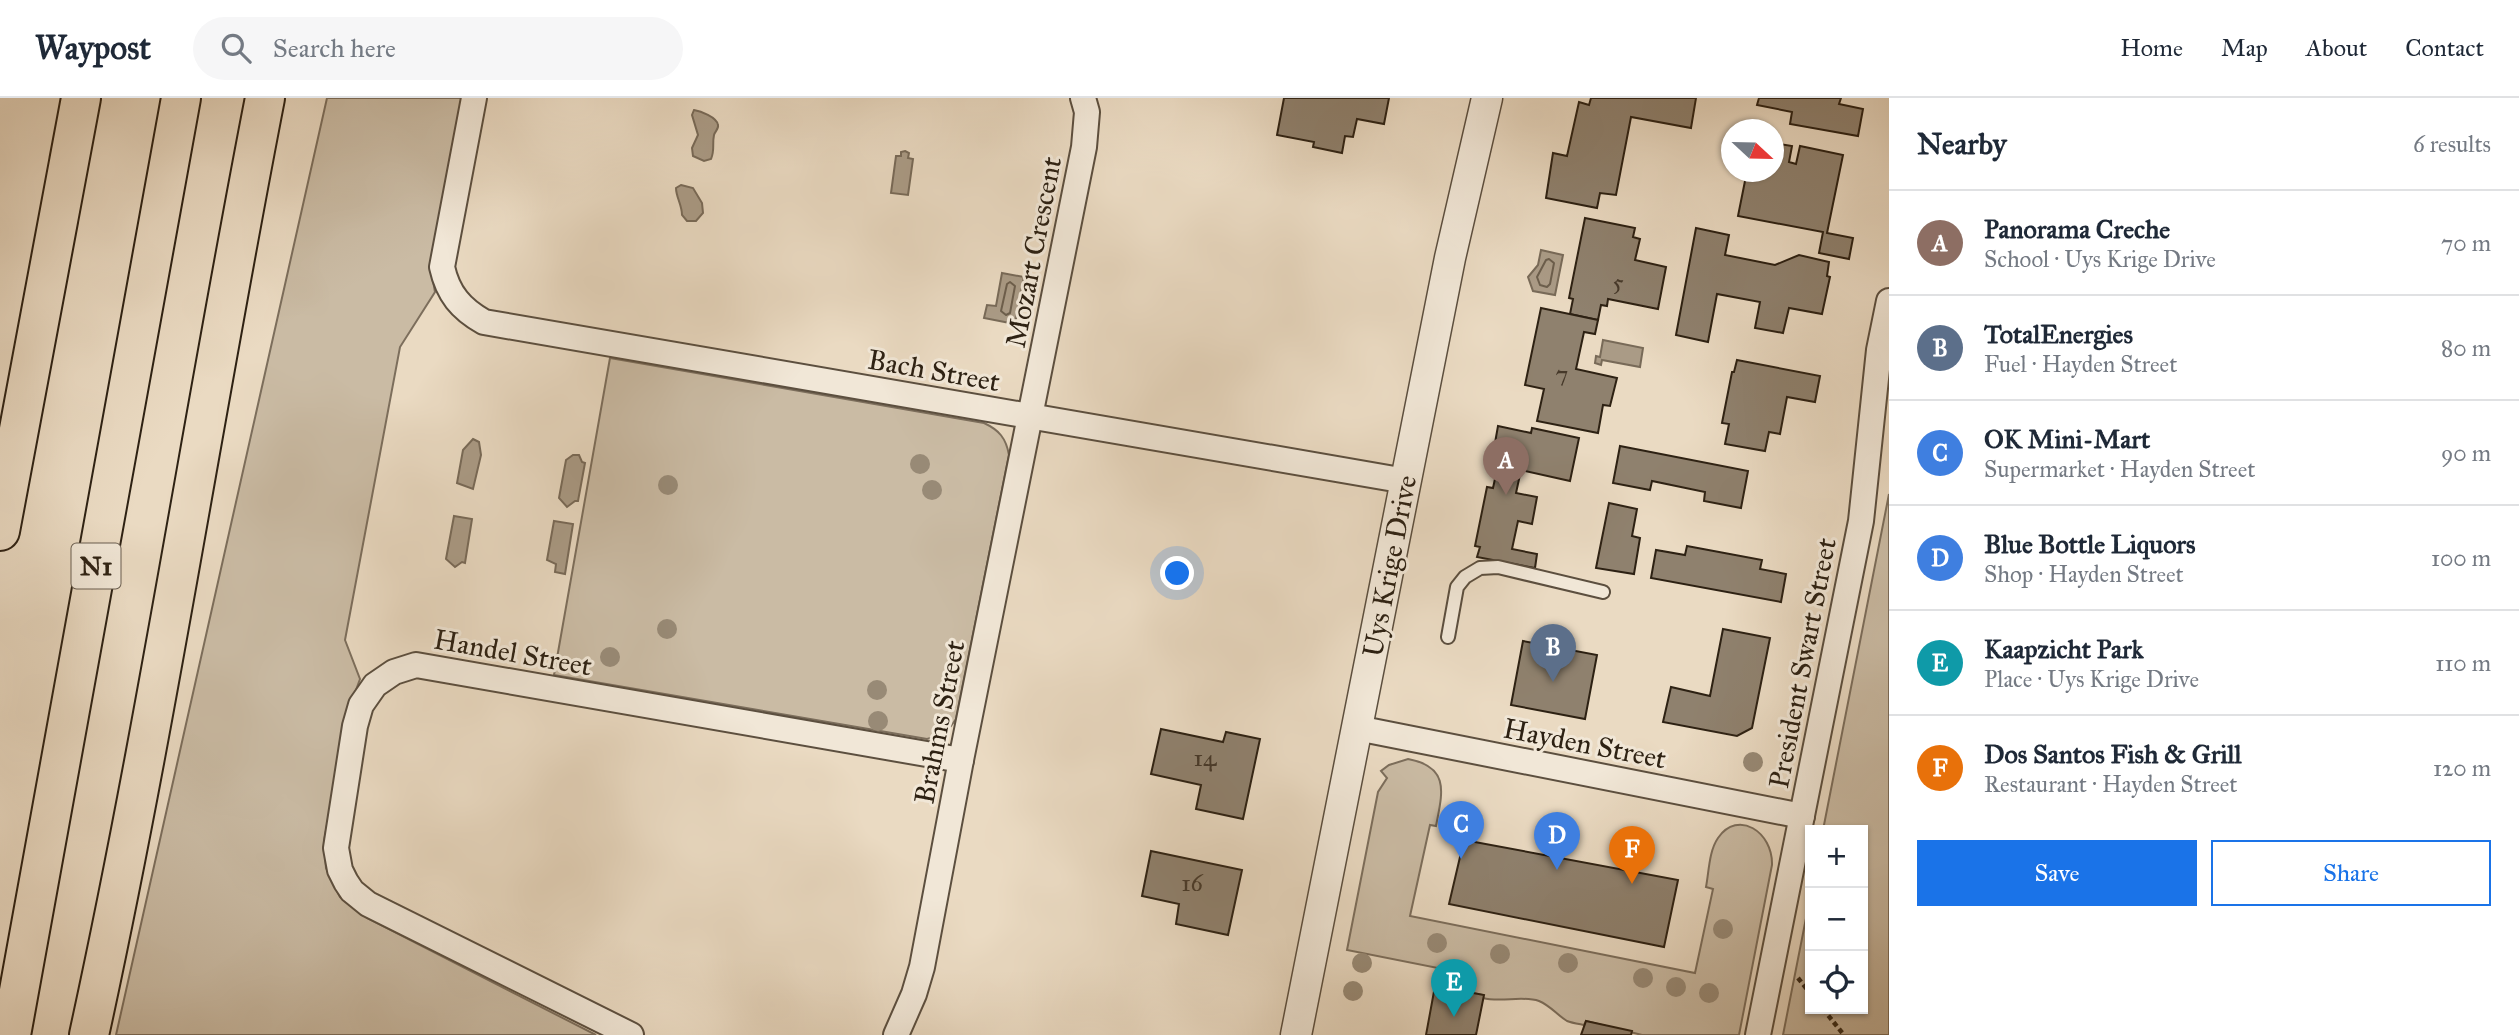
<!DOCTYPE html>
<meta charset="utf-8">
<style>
:root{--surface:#fff;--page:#f6f6f7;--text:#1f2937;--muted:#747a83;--line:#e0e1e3;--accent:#1a73e8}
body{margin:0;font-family:"IM FELL Great Primer",serif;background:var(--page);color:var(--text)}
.controls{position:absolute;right:21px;bottom:21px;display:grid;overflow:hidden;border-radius:0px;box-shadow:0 2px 5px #0004}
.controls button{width:63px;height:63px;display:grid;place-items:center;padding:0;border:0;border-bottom:2px solid var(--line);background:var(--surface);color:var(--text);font:35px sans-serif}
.compass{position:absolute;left:1721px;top:21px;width:63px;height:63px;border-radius:50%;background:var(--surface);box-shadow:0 2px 5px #0004;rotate:112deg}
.you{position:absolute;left:1178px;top:476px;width:24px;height:24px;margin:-18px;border:5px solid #fff;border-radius:50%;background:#1a73e8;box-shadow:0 0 0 10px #1a73e833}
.badge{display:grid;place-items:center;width:46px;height:46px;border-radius:50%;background:var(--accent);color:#fff;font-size:23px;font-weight:700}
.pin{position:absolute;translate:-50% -58px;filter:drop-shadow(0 2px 4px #0008)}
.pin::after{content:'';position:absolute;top:37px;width:24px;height:21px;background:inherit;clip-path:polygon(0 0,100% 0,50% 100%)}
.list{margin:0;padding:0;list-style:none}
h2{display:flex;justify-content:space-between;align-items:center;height:91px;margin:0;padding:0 28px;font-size:30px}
h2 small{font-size:23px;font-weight:400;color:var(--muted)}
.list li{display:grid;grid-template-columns:46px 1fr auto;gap:21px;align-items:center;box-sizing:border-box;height:105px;padding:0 28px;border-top:2px solid var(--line)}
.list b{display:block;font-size:26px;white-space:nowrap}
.list p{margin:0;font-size:23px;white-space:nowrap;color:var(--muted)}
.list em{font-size:23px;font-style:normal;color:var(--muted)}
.actions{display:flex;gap:14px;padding:21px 28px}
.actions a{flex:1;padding:16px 0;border:2px solid var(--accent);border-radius:0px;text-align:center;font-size:24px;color:var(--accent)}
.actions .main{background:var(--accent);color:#fff}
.icon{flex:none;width:38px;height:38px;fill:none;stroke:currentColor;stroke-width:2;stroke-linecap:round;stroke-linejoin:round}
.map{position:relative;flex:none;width:1889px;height:937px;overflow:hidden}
header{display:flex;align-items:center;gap:42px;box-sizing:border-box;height:98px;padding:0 35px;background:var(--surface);border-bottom:2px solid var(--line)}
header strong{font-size:33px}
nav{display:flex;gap:38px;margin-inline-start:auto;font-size:24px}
.search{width:490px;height:63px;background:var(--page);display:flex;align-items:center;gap:18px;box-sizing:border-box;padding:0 24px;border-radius:38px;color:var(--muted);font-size:26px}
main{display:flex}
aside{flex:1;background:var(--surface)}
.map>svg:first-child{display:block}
.green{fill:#cabba4;stroke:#7c6e5c;stroke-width:2}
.water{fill:#aa9b86;stroke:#786a58;stroke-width:2}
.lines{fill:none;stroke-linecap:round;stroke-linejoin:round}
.shore{stroke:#6c5e4c;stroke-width:2}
.building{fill:#8f816e;stroke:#2d2113;stroke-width:2}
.service-casing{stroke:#5c4f3f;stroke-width:16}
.minor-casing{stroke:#5c4f3f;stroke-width:28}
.tertiary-casing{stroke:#5c4f3f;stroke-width:33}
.motorway-casing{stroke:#2d2113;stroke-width:42}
.path{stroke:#2d2113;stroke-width:4.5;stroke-dasharray:5 3.5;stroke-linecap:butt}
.service{stroke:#f1e7d7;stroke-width:12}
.minor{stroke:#f1e7d7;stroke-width:24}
.tertiary{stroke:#f1e7d7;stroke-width:30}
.motorway{stroke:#eadac2;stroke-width:38}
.tree{fill:#988a76}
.labels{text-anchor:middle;stroke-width:6;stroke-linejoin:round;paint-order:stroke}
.number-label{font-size:24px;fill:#46392a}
.shield{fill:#f1e7d7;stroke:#685c4e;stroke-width:2}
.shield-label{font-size:26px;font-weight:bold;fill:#2d2113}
.street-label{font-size:28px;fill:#2d2113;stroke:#f1e7d7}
</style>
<header>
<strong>Waypost</strong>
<div class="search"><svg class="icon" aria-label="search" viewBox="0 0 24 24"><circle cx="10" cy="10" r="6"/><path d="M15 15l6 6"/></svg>Search here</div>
<nav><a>Home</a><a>Map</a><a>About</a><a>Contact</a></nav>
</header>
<main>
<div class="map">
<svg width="1889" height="937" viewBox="0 0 1889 937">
<rect width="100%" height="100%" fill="#eadac2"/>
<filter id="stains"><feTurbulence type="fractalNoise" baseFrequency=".00286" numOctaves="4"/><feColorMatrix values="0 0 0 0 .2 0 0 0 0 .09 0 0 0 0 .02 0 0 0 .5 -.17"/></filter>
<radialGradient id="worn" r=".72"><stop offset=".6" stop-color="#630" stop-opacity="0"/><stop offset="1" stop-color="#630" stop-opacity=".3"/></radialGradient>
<g class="green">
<polygon points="327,0 462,0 431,171 435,194 400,249 345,542 360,581 348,614 324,743 326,770 340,799 367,820 596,937 116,937"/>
<path d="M610,260L984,325C999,332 1006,340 1009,357L956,621L945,636L927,641L554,577Z"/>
<polygon points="1889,396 1889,937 1783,937 1810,800 1810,911 1863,911 1863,732 1823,732"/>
<path d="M1408,661C1451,669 1442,696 1436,728L1430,727L1410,818L1695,875L1713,791L1706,789C1709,773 1709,753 1718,740C1738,711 1773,734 1772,767L1739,937H1642L1586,923L1584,927C1579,926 1572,925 1567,923C1557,917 1551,908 1539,903C1522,897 1501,905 1483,900V897L1440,888L1443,871L1347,852L1378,694L1387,680L1381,673L1389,667Z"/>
</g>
<g class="water">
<path d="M694,12C700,13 717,19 718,27C719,31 715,33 714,37C712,46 715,52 711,61L704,63L693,58L692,50L698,37L692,17Z"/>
<polygon points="905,53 909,55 908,60 913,61 908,97 891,95 896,58 901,58 901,54"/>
<path d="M681,87L693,90L702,105L703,115L696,123H687L682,117C682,107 676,99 676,90Z"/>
<polygon points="1541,152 1563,157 1555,197 1533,193 1528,179 1538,167"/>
<polygon points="1002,175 1024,179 1015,226 984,220 987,207 996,208"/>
<polygon points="1603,242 1643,250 1640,269 1602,262 1601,267 1595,265 1596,258 1600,259"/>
<polygon points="473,341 479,344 481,357 473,391 457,385 463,352"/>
<polygon points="573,357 579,357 582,364 585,365 578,403 575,403 567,409 559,400 566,362"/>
<polygon points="454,418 472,421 465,465 462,464 455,469 446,461"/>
<polygon points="554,423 573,426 565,476 555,474 556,466 547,462"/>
</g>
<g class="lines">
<g class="shore">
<polygon points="1549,161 1554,165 1550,186 1547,189 1540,187 1537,179 1546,162"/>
<polygon points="1010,184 1015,188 1010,215 1006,217 1001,213 1007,186"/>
</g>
</g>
<g class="building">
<polygon points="1284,0 1389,0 1384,26 1357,21 1353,39 1345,38 1342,55 1313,49 1314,44 1277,37"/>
<polygon points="1591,0 1696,0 1691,30 1631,19 1616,97 1600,95 1597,110 1546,100 1553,55 1567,58 1579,4 1589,7"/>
<polygon points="1759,0 1841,0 1839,6 1863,11 1858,38 1790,26 1792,14 1757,7"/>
<polygon points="1773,45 1792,48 1789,64 1796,66 1800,48 1843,57 1827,135 1853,140 1849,161 1819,155 1823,134 1738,118 1745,83 1753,74 1773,74"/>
<polygon points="1585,120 1635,130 1633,139 1640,141 1635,162 1666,169 1658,211 1608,201 1607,208 1601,207 1598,222 1570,216 1573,201 1569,200"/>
<polygon points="1696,130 1729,137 1725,157 1775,167 1799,157 1829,164 1827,178 1830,179 1822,216 1789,210 1783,235 1755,230 1760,204 1717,196 1708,244 1676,237"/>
<polygon points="1541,210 1598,222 1595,236 1584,234 1576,271 1617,280 1610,308 1603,307 1598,335 1537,323 1544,291 1525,287"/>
<polygon points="1737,262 1820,278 1815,304 1787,299 1780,336 1769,334 1765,353 1725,346 1729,326 1722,325 1732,274 1734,274"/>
<polygon points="1498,328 1531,335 1532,330 1579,340 1570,383 1521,372 1516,395 1537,399 1532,426 1518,423 1512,451 1537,456 1535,470 1477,459 1480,449 1475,448 1487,389 1493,390 1500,358 1493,356"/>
<polygon points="1620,348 1748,373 1741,410 1704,403 1705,394 1652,383 1650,392 1613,385"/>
<polygon points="1609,405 1637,411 1632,438 1640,440 1634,476 1596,470"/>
<polygon points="1687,448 1762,462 1760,471 1786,476 1781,504 1651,480 1656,452 1685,457"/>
<polygon points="1723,531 1770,540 1752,630 1737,638 1663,624 1671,589 1710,598"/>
<polygon points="1523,543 1597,557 1585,621 1511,607"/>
<polygon points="1161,631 1223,644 1226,634 1260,641 1243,721 1196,711 1201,687 1151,676"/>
<polygon points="1464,742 1678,782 1664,849 1449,806"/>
<polygon points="1151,753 1242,772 1228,837 1176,826 1179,806 1142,798"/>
<polygon points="1435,888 1484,897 1476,937 1426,937"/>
<polygon points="1586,923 1632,933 1631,937 1581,937"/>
</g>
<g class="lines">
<g class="service-casing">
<polyline id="service" points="1448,539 1457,489 1465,479 1480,470 1498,469 1603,494"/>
</g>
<g class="minor-casing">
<g id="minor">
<path d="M474,0L442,169C448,196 461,211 484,224L1406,383"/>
<polyline points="1357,630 1802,718"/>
<polyline points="631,937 368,806 352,793 346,784 340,772 336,750 355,628 361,607 375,587 394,574 416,567 961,662"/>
<polyline points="896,937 914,896 922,869 961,662 1084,49 1087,14 1083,0"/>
<polyline points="1758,937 1861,423 1879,252 1889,203"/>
</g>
</g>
<g class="tertiary-casing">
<polyline id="tertiary" points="1296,937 1450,160 1487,0"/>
</g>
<g class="motorway-casing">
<g id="motorway">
<polyline points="0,433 81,0"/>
<polyline points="11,937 181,0"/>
<path d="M89,937C157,626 204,312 265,0"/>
</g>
</g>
<g class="path">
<polyline points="1798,880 1810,895"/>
<polyline points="1823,911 1844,937"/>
</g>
<use href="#service" class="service"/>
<use href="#minor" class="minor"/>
<use href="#tertiary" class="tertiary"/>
<use href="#motorway" class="motorway"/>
</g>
<g class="tree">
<circle cx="920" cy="366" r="10"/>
<circle cx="668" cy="387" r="10"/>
<circle cx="932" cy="392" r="10"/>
<circle cx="667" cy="531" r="10"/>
<circle cx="610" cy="559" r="10"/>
<circle cx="877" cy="592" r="10"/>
<circle cx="878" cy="623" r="10"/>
<circle cx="1753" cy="664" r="10"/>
<circle cx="1723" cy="831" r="10"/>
<circle cx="1437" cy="845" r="10"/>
<circle cx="1500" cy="856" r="10"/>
<circle cx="1362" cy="865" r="10"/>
<circle cx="1568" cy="865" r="10"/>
<circle cx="1643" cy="880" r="10"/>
<circle cx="1676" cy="889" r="10"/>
<circle cx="1353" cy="893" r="10"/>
<circle cx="1709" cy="895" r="10"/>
</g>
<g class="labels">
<g class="number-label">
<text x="1618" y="192">5</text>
<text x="1562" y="284">7</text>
<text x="1205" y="668">14</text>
<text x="1192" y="793">16</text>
</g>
<rect class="shield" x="71.5" y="445.5" width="49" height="45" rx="5"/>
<g class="shield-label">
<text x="96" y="477">N1</text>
</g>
<g class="street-label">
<text transform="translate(1033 154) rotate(-79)" y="10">Mozart Crescent</text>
<text transform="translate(934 272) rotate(10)" y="10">Bach Street</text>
<text transform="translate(1389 468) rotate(-79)" y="10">Uys Krige Drive</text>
<text transform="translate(513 554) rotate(10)" y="10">Handel Street</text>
<text transform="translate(1802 565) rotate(-79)" y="10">President Swart Street</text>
<text transform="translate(939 624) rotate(-79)" y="10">Brahms Street</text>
<text transform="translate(1585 645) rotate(11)" y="10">Hayden Street</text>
</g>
</g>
<rect width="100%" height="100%" filter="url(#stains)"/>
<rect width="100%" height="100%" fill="url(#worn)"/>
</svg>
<div class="controls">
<button>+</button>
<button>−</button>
<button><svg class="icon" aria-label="locate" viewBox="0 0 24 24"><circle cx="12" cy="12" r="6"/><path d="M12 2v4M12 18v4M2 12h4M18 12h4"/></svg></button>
</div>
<svg class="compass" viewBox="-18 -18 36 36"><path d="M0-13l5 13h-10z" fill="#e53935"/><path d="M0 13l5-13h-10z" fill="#747a83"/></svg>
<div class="you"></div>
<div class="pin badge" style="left:1506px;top:397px;background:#8d6e63">A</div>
<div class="pin badge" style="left:1553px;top:584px;background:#5c6f8a">B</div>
<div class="pin badge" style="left:1461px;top:761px;background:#3f7fe0">C</div>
<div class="pin badge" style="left:1557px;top:772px;background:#3f7fe0">D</div>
<div class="pin badge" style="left:1454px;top:919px;background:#0f9aa8">E</div>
<div class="pin badge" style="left:1632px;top:786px;background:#e8710a">F</div>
</div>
<aside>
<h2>Nearby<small>6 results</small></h2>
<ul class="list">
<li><span class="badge" style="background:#8d6e63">A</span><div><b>Panorama Creche</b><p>School · Uys Krige Drive</p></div><em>70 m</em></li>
<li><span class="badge" style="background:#5c6f8a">B</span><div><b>TotalEnergies</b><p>Fuel · Hayden Street</p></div><em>80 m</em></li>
<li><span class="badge" style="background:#3f7fe0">C</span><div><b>OK Mini-Mart</b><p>Supermarket · Hayden Street</p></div><em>90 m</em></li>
<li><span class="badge" style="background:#3f7fe0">D</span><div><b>Blue Bottle Liquors</b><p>Shop · Hayden Street</p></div><em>100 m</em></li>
<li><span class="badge" style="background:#0f9aa8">E</span><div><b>Kaapzicht Park</b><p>Place · Uys Krige Drive</p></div><em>110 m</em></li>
<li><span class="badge" style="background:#e8710a">F</span><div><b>Dos Santos Fish &amp; Grill</b><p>Restaurant · Hayden Street</p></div><em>120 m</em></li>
</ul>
<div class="actions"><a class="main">Save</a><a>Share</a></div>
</aside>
</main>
